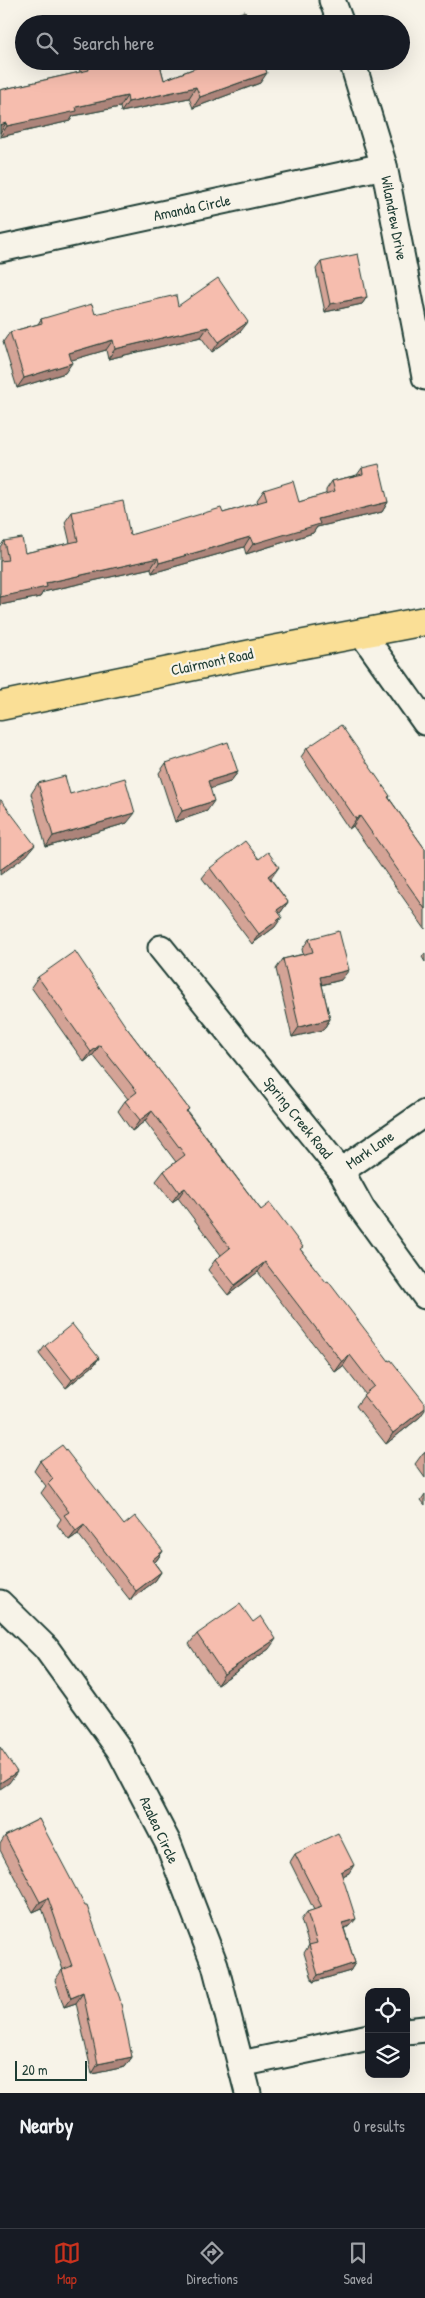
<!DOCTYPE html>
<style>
:root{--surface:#171b24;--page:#20242c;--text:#f1f3f6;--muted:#9ea1a6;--line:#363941;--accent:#c8321e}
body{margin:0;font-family:"Patrick Hand",sans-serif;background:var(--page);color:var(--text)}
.controls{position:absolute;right:15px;bottom:15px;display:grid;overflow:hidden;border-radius:10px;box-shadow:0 5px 20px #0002}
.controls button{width:45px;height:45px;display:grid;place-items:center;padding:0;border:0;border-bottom:1px solid var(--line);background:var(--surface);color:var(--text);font:25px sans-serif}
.scale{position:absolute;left:15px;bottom:12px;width:72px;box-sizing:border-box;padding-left:5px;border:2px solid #1f3d34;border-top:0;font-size:14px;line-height:18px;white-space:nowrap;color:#1f3d34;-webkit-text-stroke:4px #f7f3e8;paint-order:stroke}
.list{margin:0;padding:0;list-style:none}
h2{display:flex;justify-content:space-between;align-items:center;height:65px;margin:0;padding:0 20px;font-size:21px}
h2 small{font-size:16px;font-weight:400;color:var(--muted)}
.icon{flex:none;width:28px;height:28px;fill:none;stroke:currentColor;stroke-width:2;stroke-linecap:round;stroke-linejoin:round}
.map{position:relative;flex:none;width:425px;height:2093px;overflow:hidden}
.search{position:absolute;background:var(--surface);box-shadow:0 5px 20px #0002;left:15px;right:15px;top:15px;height:55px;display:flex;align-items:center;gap:12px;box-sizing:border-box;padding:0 18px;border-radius:28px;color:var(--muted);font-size:19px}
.sheet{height:135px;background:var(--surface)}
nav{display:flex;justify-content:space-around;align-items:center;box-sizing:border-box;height:70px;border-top:1px solid var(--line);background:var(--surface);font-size:14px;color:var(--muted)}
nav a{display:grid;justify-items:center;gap:2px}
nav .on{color:var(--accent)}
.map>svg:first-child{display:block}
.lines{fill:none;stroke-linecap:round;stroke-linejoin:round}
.street-casing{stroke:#1f3d34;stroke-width:29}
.primary-casing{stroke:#1f3d34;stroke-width:31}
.street{stroke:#f7f3e8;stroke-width:25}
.primary{stroke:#fadf96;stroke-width:28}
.wall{fill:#d4a396;stroke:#1f3d34}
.shaded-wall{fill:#ac847a;stroke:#1f3d34}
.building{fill:#f6bdae;stroke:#1f3d34}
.labels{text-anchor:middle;stroke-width:4.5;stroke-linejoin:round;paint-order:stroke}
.street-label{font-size:15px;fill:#1f3d34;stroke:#f7f3e8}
</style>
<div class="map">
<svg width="425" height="2093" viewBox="0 0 425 2093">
<rect width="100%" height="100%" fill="#f7f3e8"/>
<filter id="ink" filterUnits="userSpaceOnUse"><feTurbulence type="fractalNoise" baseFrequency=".02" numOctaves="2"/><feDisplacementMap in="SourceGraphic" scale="10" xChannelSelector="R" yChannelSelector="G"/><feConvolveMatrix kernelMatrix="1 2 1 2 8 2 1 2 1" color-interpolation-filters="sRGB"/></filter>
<g filter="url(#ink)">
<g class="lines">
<g class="street-casing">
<g id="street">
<polyline points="332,0 341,24"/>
<polyline points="352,61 384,166 425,377"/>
<polyline points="0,249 384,166"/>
<polyline points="361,632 425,722"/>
<polyline points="161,948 341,1171 362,1209 425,1296"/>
<polyline points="341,1171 425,1113"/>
<polyline points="0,1603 46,1648 119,1749 168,1843 215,1965 248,2093"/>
<polyline points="406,2031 425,2029"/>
<polyline points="241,2064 369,2037"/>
</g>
</g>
<g class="primary-casing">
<polyline id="primary" points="0,706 252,654 425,621"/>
</g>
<use href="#street" class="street"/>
<use href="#primary" class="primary"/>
</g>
<g class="wall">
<polygon points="224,19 250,24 220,24"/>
<polygon points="78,61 159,61 164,80 206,64 205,61 263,61 260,83 193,108 189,98 121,112 120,107 73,116 70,121 0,137 0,90 80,72"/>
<polygon points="321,262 367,297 362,304 325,312 316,269"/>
<polygon points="178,306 241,331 212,352 201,337 108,359 106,350 71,360 65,373 17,388 3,342 10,332 38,324 41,319"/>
<polygon points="362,468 388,502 382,512 317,527 313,533 246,554 244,547 152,573 151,568 43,592 40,597 0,605 0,547 4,541 25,553 70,543 65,522 72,512 130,535 223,513 258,503 257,500 264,490 299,502 326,494 326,490 332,481 357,475"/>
<polygon points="307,748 390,796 389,798 425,849 425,929 353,826 349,829 301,757"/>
<polygon points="166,763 238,772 230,782 210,788 207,811 175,822 159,773"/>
<polygon points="38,783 70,794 127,823 46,847 31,794"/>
<polygon points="210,868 272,877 271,879 288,902 280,913 275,927 252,944 202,878"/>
<polygon points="309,939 341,980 322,985 330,1019 323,1030 292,1037 276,969 283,959 303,954 302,949"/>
<polygon points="425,953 425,962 422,957"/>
<polygon points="38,977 126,1027 189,1109 187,1111 261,1210 301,1250 420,1417 386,1444 356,1406 365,1394 343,1366 335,1372 258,1272 228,1295 208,1270 215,1260 221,1255 178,1198 172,1202 156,1181 164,1171 176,1162 145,1121 132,1131 118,1111 125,1101 128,1099 93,1055 84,1062 31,987"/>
<polygon points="45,1346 99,1358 94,1365 66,1388 39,1354"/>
<polygon points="425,1452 425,1478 415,1464 423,1453"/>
<polygon points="40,1461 124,1525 163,1551 156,1561 154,1562 161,1572 155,1581 130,1600 78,1534 69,1540 57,1525 61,1519 41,1493 46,1486 34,1471"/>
<polygon points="425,1494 425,1505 421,1500"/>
<polygon points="197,1634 269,1649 217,1685 189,1644"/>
<polygon points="39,1819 132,2057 125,2067 92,2074 76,2003 64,2007 55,1980 62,1970 63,1970 42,1908 33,1912 0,1850 0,1844 5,1836"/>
<polygon points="295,1854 349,1873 342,1876 350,1926 344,1928 355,1963 350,1971 313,1982 304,1953 309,1945 301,1920 307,1912 314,1910 290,1862"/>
</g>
<g class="shaded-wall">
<polygon points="267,73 260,83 193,108 200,97"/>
<polygon points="196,87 189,98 121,112 128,102"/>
<polygon points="127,96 120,107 73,116 70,121 0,137 7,126 76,107"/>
<polygon points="6,123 0,133 0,125"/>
<polygon points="367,297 362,304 325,312 330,304"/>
<polygon points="248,322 241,331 212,352 219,342"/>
<polygon points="208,327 201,337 108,359 115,349"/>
<polygon points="113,340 106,350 62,363 69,353"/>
<polygon points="72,363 65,373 17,388 24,378"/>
<polygon points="388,502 382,512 317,527 313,533 246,554 253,544 318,519"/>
<polygon points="250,537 244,547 152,573 159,563"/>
<polygon points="158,558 151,568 43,592 40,597 0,605 0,597 46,583"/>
<polygon points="238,772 230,782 201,792 208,781"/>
<polygon points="214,801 207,811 175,822 182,811"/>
<polygon points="135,813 127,823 46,847 53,836"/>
<polygon points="360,816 353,826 349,829 356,819"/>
<polygon points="35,845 27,855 0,875 0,870"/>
<polygon points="279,867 272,877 261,886 268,876"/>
<polygon points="288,902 281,912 270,920 277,910"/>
<polygon points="282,917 275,927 252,944 259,934"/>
<polygon points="349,970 341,980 312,987 320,977"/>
<polygon points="330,1019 323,1030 292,1037 299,1027"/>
<polygon points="100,1045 93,1055 84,1062 91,1052"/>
<polygon points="152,1111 145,1121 132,1131 140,1120"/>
<polygon points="185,1188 178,1198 172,1202 179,1192"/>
<polygon points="265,1262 258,1272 228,1295 235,1285"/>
<polygon points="350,1355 343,1366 335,1372 342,1362"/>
<polygon points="99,1358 94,1365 66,1388 72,1380"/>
<polygon points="425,1408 425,1410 420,1417 386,1444 393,1433"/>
<polygon points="84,1525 78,1534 69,1540 76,1531"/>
<polygon points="163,1551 156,1561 146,1569 152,1560"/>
<polygon points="161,1572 155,1581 130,1600 136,1591"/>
<polygon points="276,1639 269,1649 217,1685 224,1674"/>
<polygon points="17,1772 9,1783 0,1789 0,1783"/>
<polygon points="354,1865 349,1873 335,1880 341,1872"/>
<polygon points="48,1898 42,1908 33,1912 40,1902"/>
<polygon points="356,1919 350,1926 337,1931 342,1923"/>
<polygon points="355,1963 350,1971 313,1982 318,1975"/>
<polygon points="83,1993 76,2003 64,2007 71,1998"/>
<polygon points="132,2057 125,2067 92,2074 98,2064"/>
</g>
<g class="building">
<polygon points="245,11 250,24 225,24 224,19"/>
<polygon points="87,61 159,61 164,80 214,61 263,61 267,73 200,97 196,87 128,102 127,96 76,107 77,111 7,126 6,123 0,125 0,90 89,70"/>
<polygon points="358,254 367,297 330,304 321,262"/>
<polygon points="218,278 248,322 219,342 208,327 115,349 113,340 69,353 72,363 24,378 10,332 42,323 41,319 92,304 95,314 176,295 178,306"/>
<polygon points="379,464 388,502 318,519 320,524 253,544 250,537 159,563 158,558 46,583 47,587 0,597 0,561 8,560 4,541 22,538 25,553 78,541 72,512 123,501 130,535 221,508 223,513 267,500 264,490 293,481 299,502 335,491 332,481 363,474 362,468"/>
<polygon points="341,725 390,796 388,797 425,849 425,909 360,816 356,819 307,748"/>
<polygon points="228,742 238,772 208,781 214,801 182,811 166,763"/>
<polygon points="65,776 70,794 125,778 135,813 53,836 38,783"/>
<polygon points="0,800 1,800 35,845 0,870"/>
<polygon points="245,841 259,859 268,852 279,867 268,876 288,902 277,910 282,917 259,934 210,868"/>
<polygon points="339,931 349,970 320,977 330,1019 299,1027 283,959 313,952 309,939"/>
<polygon points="75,951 126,1027 189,1109 186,1111 261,1210 270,1203 303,1247 300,1249 326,1282 328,1281 389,1361 391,1360 425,1403 425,1408 393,1433 363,1395 374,1386 350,1355 342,1362 265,1262 235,1285 215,1260 230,1248 185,1188 179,1192 164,1171 185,1155 152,1111 140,1120 125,1101 137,1092 100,1045 91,1052 38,977"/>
<polygon points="72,1324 99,1358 72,1380 45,1346"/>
<polygon points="62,1445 124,1525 135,1516 163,1551 152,1560 161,1572 136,1591 84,1525 76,1531 64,1515 69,1512 48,1484 53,1479 40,1461"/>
<polygon points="240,1604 253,1622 261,1616 276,1639 224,1674 197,1634"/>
<polygon points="0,1747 17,1772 0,1783"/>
<polygon points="39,1819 85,1906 87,1906 120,1999 132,2057 98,2064 83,1993 71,1998 62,1970 72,1966 48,1898 40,1902 5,1836"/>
<polygon points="338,1833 354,1865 341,1872 356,1919 342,1923 355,1963 318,1975 309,1945 317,1943 307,1912 322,1907 295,1854"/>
</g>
</g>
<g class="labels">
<g class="street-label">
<text transform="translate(192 208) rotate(-12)" y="5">Amanda Circle</text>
<text transform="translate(394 218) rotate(79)" y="5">Wilandrew Drive</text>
<text transform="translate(212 662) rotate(-12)" y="5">Clairmont Road</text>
<text transform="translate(298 1118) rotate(51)" y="5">Spring Creek Road</text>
<text transform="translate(370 1150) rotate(-35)" y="5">Mark Lane</text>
<text transform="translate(159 1830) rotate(65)" y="5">Azalea Circle</text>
</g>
</g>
</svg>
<div class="controls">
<button><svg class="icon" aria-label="locate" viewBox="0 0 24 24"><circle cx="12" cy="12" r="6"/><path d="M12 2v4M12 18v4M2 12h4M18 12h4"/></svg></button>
<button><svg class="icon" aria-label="layers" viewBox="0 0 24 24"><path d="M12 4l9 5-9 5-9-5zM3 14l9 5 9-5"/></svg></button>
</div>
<div class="scale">20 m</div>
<div class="search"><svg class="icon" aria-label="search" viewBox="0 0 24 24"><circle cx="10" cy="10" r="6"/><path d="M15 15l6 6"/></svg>Search here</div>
</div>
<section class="sheet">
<h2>Nearby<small>0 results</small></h2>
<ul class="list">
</ul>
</section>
<nav>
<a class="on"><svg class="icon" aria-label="map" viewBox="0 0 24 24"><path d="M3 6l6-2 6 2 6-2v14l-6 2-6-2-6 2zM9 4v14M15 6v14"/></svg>Map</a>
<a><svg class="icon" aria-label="directions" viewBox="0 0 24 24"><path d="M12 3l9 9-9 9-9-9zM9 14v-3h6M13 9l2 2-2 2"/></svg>Directions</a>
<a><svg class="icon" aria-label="saved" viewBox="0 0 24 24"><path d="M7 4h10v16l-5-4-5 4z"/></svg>Saved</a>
</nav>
